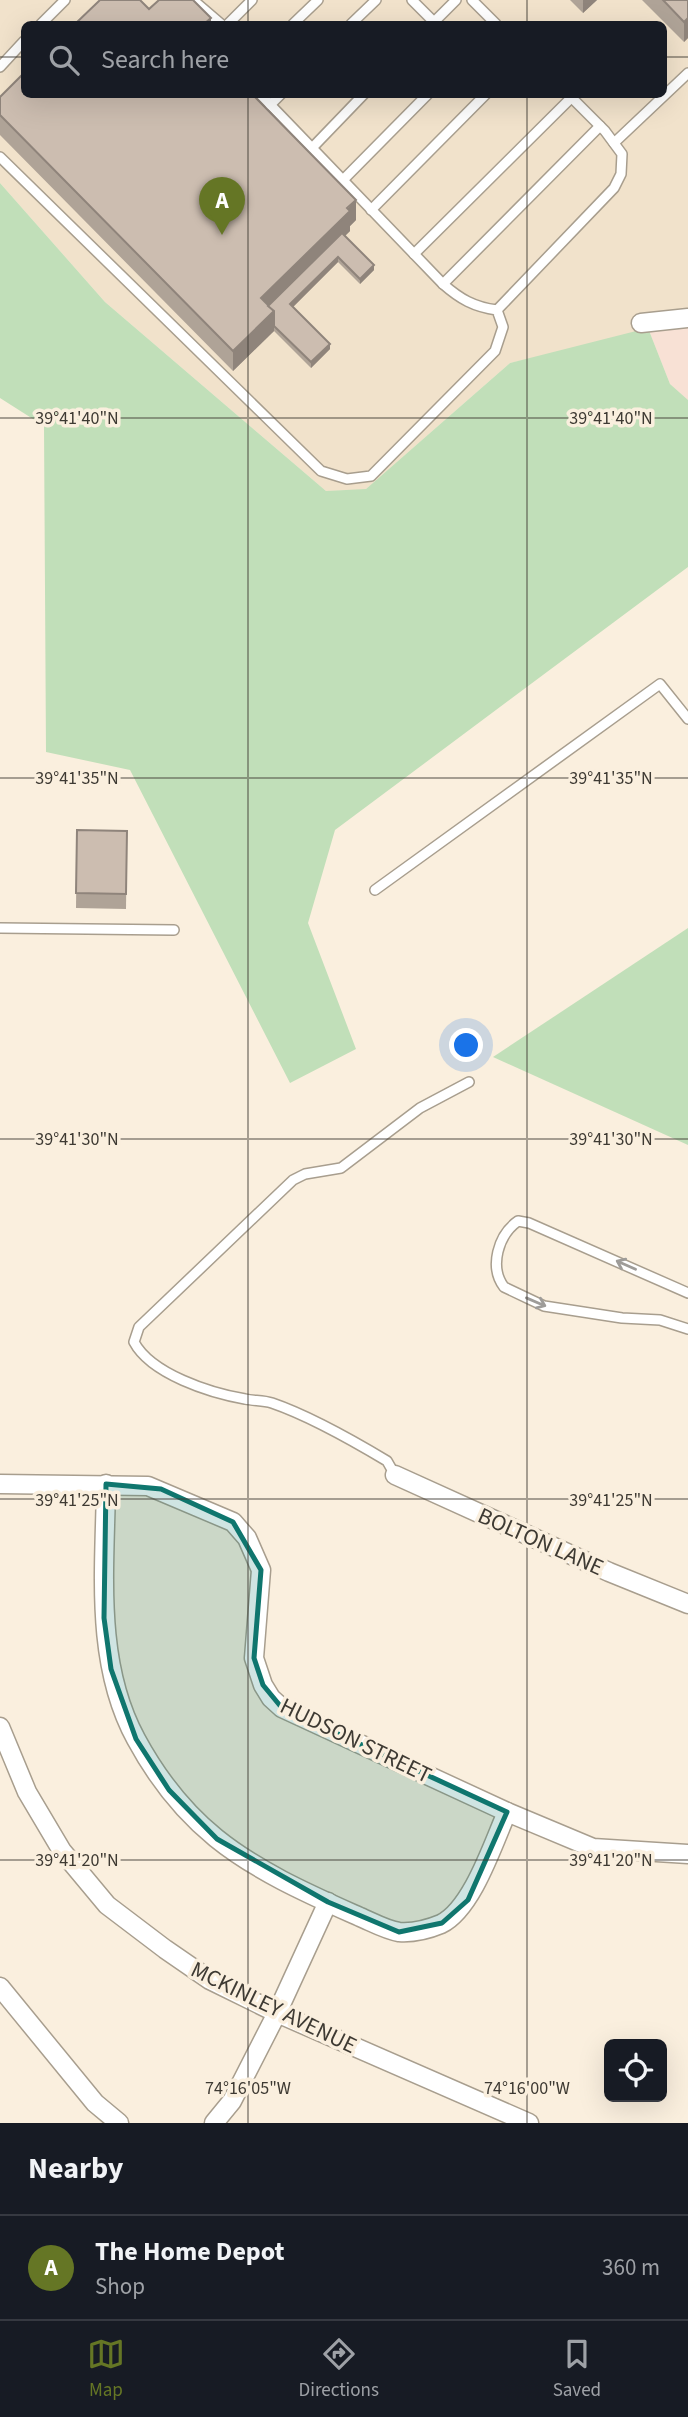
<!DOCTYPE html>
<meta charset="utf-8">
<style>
:root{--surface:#171b24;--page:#242831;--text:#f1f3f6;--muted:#9ea1a6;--line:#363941;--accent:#657625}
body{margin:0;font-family:"Source Sans 3",sans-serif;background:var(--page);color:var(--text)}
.controls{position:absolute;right:21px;bottom:21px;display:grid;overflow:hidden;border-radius:10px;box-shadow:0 7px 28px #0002}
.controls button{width:63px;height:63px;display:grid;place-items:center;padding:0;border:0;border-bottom:2px solid var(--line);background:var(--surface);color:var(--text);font:35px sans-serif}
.you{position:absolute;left:467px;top:1046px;width:24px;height:24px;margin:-18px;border:5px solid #fff;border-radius:50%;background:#1a73e8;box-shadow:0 0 0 10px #1a73e833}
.badge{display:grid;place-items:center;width:46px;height:46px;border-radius:50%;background:var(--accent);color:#fff;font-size:23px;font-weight:700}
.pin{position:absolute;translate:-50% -58px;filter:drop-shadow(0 2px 4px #0008)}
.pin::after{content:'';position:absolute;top:37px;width:24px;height:21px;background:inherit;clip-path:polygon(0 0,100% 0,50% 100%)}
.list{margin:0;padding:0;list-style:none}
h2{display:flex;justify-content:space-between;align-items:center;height:91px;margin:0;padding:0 28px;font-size:30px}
h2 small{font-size:23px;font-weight:400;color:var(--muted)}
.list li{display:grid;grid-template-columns:46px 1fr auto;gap:21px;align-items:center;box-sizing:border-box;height:105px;padding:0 28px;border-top:2px solid var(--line)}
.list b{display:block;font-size:26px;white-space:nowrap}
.list p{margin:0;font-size:23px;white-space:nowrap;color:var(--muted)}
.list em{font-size:23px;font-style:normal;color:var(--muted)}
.icon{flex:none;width:38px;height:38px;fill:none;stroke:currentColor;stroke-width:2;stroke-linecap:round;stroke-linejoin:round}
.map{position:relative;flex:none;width:688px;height:2123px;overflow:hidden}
.search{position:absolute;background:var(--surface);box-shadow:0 7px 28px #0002;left:21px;right:21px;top:21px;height:77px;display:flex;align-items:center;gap:18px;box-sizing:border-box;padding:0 24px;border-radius:10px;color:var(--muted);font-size:26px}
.sheet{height:196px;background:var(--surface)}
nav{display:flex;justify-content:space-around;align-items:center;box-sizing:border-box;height:98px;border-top:2px solid var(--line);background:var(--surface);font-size:19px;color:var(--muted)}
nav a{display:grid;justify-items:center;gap:4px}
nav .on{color:var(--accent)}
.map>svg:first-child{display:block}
.built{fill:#f1e2cb;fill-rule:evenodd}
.industrial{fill:#f8e1d5}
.green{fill:#c1dfb9}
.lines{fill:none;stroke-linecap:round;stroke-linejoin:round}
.lane-casing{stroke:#a89e8e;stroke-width:12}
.street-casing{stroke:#a89e8e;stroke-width:21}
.lane{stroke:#fff;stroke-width:9}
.street{stroke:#fff;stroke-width:18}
.wall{fill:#afa397}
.shaded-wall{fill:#8f847b}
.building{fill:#ccbdb0;stroke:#8f847b;stroke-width:2}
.oneway{stroke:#9e9c99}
.marked{fill:#0f766e;fill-opacity:0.2;stroke:#0f766e;stroke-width:5;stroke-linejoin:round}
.ticks{fill:none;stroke:#3e3a33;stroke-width:2;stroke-opacity:0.45}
.labels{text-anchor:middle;stroke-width:7;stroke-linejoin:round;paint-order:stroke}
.street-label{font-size:23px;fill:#3e3a33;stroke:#faefde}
.ticks-label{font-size:18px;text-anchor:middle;fill:#3e3a33;stroke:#faefde;stroke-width:7;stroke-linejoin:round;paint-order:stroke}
</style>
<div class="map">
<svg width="688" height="2123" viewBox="0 0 688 2123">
<rect width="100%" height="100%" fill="#faefde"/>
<path class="built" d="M0,0H688V323L510,363L365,490L326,491L105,302L0,183ZM24,24H664V94H24Z"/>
<polygon class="industrial" points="688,324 688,400 670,384 648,328"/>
<g class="green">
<polygon points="0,183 105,302 326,491 366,489 510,363 648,328 670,384 688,400 688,567 335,830 308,923 356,1049 290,1083 130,770 46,752 44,426 0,398"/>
<polygon points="688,928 688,1145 493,1057"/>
</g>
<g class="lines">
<g class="lane-casing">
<g id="lane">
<polyline points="193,0 221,24"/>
<polyline points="412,0 434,22"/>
<polyline points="472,0 496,24"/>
<polyline points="41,24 65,0"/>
<polyline points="228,24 252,0"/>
<polyline points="293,24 318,0"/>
<polyline points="351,24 376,0"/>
<polyline points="432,24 456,0"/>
<polyline points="0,67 24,41"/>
<polyline points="270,105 281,94"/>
<polyline points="614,143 688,73"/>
<polyline points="312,148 364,94"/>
<path d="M0,157L321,471L347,479L371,476L495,351L503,327L497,310C474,307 460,299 443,284L260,94"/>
<polyline points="343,180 428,94"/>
<polyline points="371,210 486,94"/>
<polyline points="414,254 571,98"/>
<polyline points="443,284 600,126"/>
<polyline points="497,310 614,188 621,174 622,154 605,131 568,94"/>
<polyline points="375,890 660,684 688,719"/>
<polyline points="0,928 174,930"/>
<path d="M688,1293L529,1223L518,1221C498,1235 489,1267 504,1287L544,1306L622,1318L660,1320L688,1329"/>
<path d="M395,1475L387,1461C352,1440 310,1416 272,1403C263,1400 254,1401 245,1399C210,1393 151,1374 134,1342L139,1327L293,1180L305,1174L341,1168L420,1108L469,1082"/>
</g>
</g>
<g class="street-casing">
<g id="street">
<polyline points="641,323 688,318"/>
<polyline points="395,1475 609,1572 688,1604"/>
<polyline points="0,1484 148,1486 233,1522 247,1538 261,1570 254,1658 263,1685 271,1698 282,1708 507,1812 593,1848 688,1854"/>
<path d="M106,1484C105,1569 94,1662 136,1739C156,1776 184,1812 216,1838C258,1872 311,1895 360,1917C372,1922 386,1930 399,1932C413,1933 429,1929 441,1924C472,1909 493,1844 507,1812"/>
<polyline points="0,1727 27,1792 62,1851 107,1905 165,1949 210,1980 277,2013 529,2123"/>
<polyline points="0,1987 95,2103 119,2123"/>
<polyline points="214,2123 232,2101 277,2013 328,1902"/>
</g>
</g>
<use href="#lane" class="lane"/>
<use href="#street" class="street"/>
</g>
<g class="wall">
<polygon points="570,0 597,0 583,13"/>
<polygon points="642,0 688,0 688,38 684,42"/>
<polygon points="0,97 356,220 350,226 350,231 345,236 374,270 360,284 338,262 293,307 330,349 311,368 274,331 233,371 0,135"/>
<polygon points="77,830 127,831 126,909 76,908"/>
</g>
<g class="shaded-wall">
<polygon points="583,0 597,0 583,13"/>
<polygon points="211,18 211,24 204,24"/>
<polygon points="688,18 688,38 684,42 684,22"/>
<polygon points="356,200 356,220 350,226 350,231 263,316 261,298"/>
<polygon points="338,257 338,262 290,310 290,304"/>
<polygon points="374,265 374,270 360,284 360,279"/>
<polygon points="274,311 274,331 233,371 233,351"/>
<polygon points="330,344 330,349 311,368 311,362"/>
</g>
<g class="building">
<polygon points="100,0 140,0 149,9 159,0 193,0 211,18 204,24 75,24"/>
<polygon points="663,0 688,0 688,18 684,22"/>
<polygon points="24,73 24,94 252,94 356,200 347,208 350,211 261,298 274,311 233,351 0,115 0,97"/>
<polygon points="342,233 374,265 360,279 338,257 290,304 330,344 311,362 274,326 274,311 268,306"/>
<polygon points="77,830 127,831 126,894 76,893"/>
</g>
<defs><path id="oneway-shaft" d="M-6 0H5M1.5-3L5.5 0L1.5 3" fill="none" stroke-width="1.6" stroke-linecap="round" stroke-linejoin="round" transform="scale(1.75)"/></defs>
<g class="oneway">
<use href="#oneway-shaft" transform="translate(626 1265) rotate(-156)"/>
<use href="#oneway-shaft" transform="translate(536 1302) rotate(23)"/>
</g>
<path class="marked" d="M106,1484L161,1489L233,1522L261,1570L254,1658L263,1685L282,1708L507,1812L468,1900L442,1923L399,1932L328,1902L217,1839L169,1790L136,1739L111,1669L104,1618Z"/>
<path class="ticks" d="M248,0V24M527,0V24M0,57H24M664,57H688M248,94V2123M527,94V2123M0,418H688M0,778H688M0,1139H688M0,1499H688M0,1860H688"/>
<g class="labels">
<g class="street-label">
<text transform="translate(541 1541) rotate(24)" y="8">BOLTON LANE</text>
<text transform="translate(356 1740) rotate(26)" y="8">HUDSON STREET</text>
<text transform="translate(274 2007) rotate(26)" y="8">MCKINLEY AVENUE</text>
</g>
</g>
<g class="ticks-label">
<text x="77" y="424">39°41'40"N</text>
<text x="611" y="424">39°41'40"N</text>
<text x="77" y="784">39°41'35"N</text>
<text x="611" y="784">39°41'35"N</text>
<text x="77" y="1145">39°41'30"N</text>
<text x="611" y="1145">39°41'30"N</text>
<text x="77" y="1506">39°41'25"N</text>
<text x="611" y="1506">39°41'25"N</text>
<text x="77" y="1866">39°41'20"N</text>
<text x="611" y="1866">39°41'20"N</text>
<text x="248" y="2094">74°16'05"W</text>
<text x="527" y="2094">74°16'00"W</text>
</g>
</svg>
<div class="controls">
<button><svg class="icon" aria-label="locate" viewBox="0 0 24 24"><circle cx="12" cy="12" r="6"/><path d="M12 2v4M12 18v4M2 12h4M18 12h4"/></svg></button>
</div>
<div class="you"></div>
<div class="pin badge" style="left:222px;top:235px">A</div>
<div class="search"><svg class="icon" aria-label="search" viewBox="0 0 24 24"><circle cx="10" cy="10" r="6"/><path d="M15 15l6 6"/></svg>Search here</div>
</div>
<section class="sheet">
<h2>Nearby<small></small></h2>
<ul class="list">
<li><span class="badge">A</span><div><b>The Home Depot</b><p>Shop</p></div><em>360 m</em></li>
</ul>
</section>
<nav>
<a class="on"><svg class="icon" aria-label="map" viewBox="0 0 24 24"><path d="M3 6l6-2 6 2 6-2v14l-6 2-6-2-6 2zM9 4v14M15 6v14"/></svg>Map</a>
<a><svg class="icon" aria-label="directions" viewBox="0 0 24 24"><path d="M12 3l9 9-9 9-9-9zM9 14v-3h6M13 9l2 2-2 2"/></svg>Directions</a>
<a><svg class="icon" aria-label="saved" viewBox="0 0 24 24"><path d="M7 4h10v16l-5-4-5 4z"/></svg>Saved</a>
</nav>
